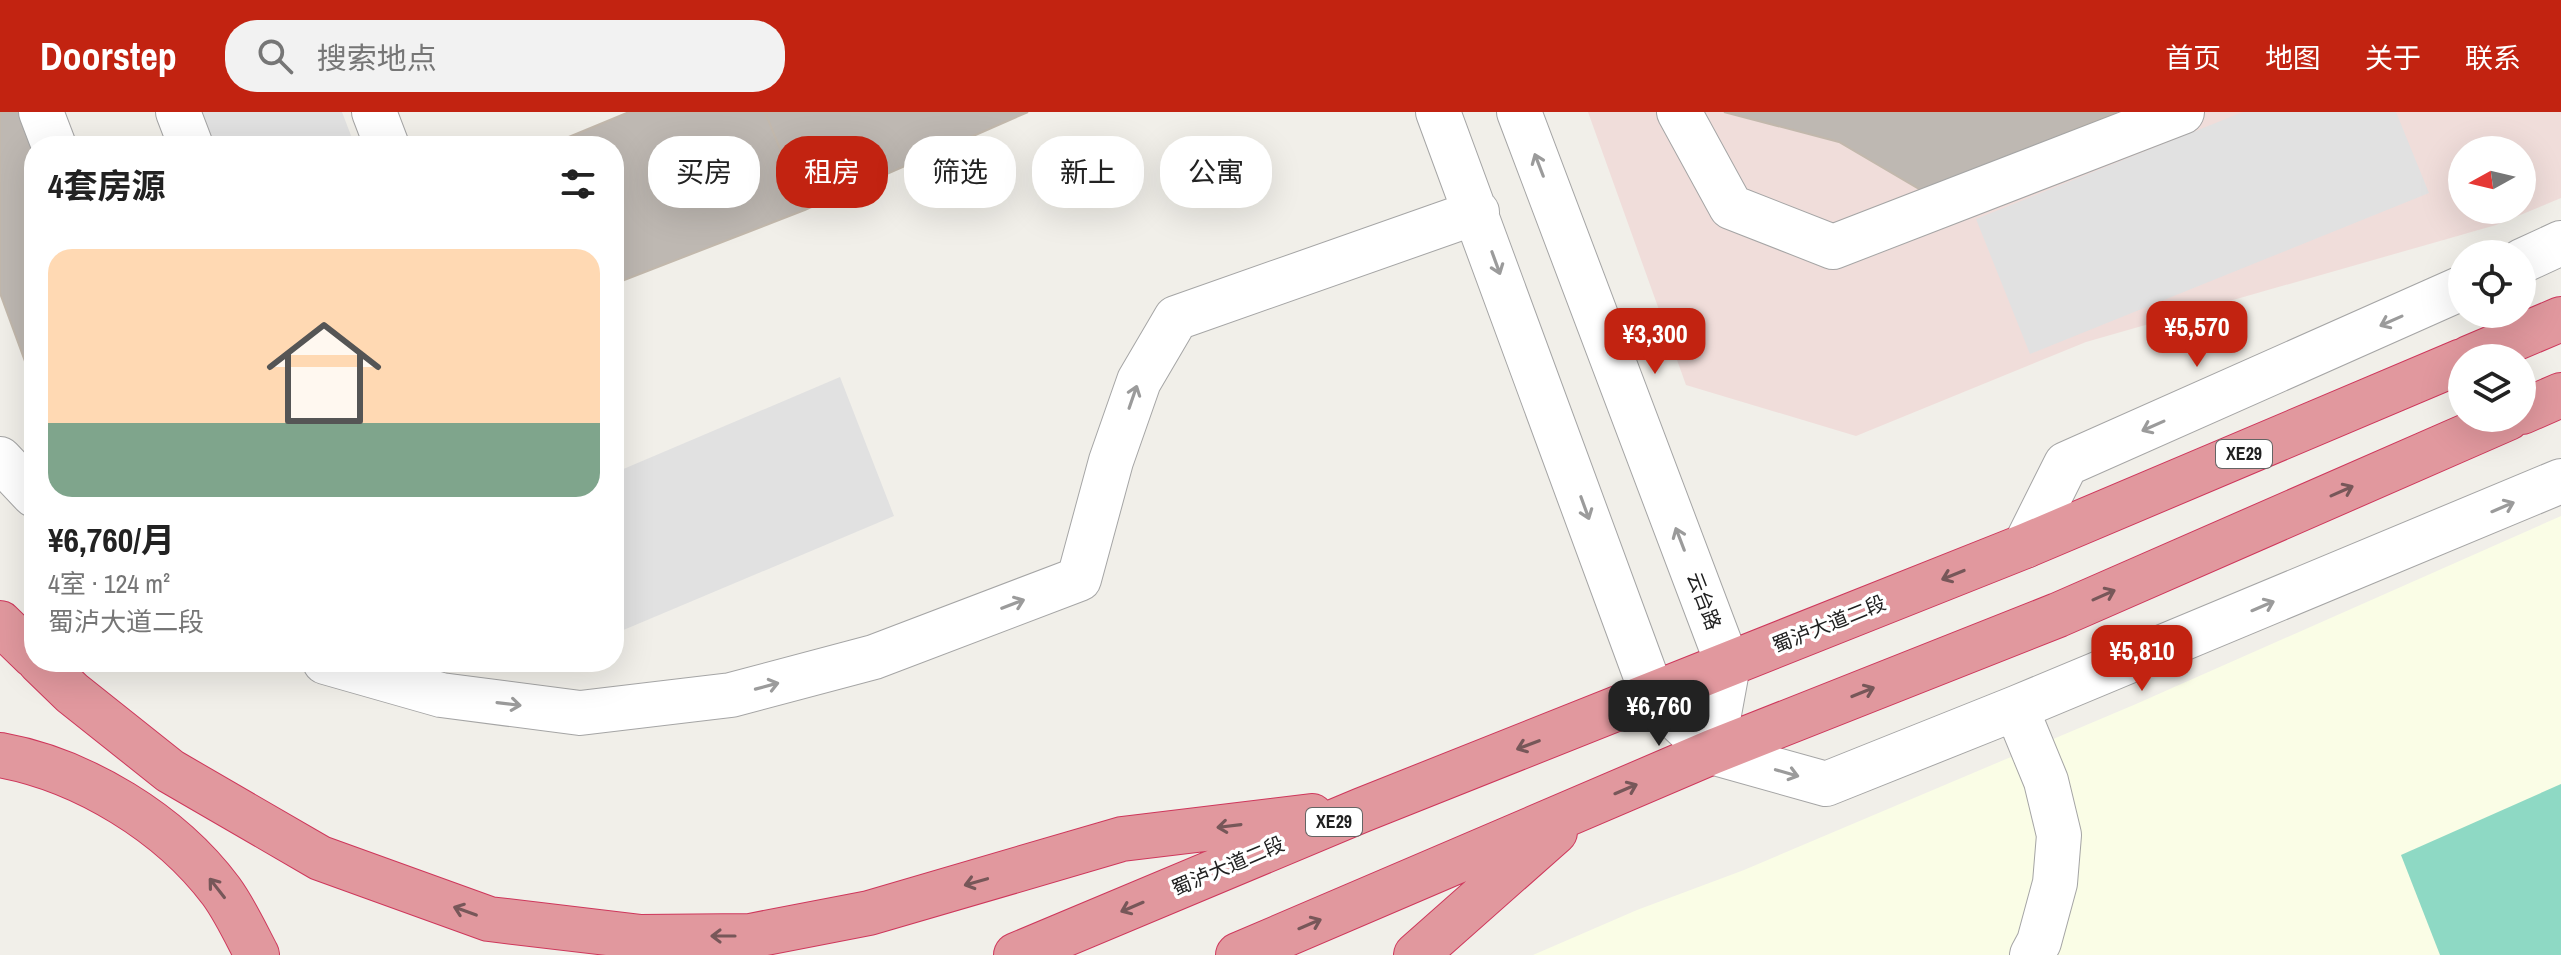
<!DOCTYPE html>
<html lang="zh">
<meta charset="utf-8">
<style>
:root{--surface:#fff;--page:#f2f2f2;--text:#222;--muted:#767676;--line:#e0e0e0;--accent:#c22311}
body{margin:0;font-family:"Archivo Narrow","Noto Sans SC",sans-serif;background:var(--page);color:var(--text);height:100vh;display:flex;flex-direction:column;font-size:30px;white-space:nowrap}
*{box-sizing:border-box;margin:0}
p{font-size:26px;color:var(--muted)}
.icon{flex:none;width:44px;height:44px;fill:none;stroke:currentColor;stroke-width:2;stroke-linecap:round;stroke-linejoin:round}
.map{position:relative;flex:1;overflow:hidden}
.details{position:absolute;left:24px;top:24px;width:600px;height:536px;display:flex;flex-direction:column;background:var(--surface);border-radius:32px;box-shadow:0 8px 32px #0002}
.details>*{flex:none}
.hud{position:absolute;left:648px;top:24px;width:760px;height:72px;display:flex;gap:16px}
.needle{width:52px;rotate:262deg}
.controls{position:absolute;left:2448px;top:24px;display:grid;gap:16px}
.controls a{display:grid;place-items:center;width:88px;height:88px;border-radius:50%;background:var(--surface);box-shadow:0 8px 32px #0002;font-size:40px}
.price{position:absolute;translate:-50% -68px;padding:0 18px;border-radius:16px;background:var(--accent);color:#fff;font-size:26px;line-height:52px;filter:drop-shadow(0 2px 4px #0008)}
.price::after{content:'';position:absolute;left:50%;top:48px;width:24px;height:18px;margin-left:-12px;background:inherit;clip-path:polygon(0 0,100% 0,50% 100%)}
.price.active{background:#222;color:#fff}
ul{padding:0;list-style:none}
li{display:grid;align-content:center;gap:16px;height:424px;padding:0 24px}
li+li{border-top:2px solid var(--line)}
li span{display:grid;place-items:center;height:248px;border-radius:24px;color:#555}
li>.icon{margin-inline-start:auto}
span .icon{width:144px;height:144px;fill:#fffc;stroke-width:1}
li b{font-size:34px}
h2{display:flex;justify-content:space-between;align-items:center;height:96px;padding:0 24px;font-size:34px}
.tag{padding:0 28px;border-radius:32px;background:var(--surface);box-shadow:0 8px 32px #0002;font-size:28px;line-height:72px}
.tag.active{background:var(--accent);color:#fff}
header{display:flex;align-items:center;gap:48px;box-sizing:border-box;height:112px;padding:0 40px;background:var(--accent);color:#fff}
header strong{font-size:38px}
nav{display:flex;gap:44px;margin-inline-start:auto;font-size:28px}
.search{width:560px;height:72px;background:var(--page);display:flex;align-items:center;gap:20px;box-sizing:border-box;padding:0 28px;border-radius:32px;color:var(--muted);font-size:30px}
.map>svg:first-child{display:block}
</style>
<header>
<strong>Doorstep</strong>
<div class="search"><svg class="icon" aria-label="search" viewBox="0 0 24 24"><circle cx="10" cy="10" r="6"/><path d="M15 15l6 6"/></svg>搜索地点</div>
<nav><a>首页</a><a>地图</a><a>关于</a><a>联系</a></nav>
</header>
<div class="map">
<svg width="2561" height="843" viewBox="0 0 2561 843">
<rect width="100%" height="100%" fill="#f1efe9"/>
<path fill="#f0ddda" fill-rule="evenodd" d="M1588,0H2561V86L2496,113L2086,230L1856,324L1686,273ZM2462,38H2522V98H2462Z"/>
<path fill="#fafde6" d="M2561,404V843H1533L1637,798L1744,758L2136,592Z"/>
<path fill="#8ed9c4" d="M2561,672V843H2440L2401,743Z"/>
<path fill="#e1e1e1" d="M193,0H342L355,34H207Z
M2243,0H2396L2429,81L2030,242L1976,107Z
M840,265L894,404L614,522V361Z"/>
<path fill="#beb8b2" stroke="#c2b8ac" stroke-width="2" d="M0,0H19L34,41V274L0,181Z
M629,0H765L805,98L614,172V34H547Z
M765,0H1028L805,98Z
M2117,0L1924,80L1839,30L1724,0Z"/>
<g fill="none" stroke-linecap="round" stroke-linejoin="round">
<g stroke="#a5a5a5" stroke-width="46">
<path id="minor" d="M41,0L54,34
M178,0L191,34
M374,0L387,34
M1438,0L1653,584L1712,640L1826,672L2016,596L2561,369
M1519,0L1728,553L1712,640
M1679,0L1731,95L1833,135L2182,0
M2522,149L2561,131
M0,347L34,383
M2025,434L2066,352L2462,176
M325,550L441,583L580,601L731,583L874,545L1079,467L1111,349L1139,269L1176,206L1477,100
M2016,596L2046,669L2059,723L2055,771L2039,830L2032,843"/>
</g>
<g stroke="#ce375b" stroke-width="46">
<path id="highway" d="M2469,246L2561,207
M2522,300L2561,283
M0,511L34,544
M40,550L72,581L170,659L320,746L489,807L641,825L750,824L869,801L1122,727L1312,704
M0,643C83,658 170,711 221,779C235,798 246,822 257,843
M1016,843L1362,698L2025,434L2462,249
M1238,843L1712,640L2058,503L2508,306
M1416,843L1555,720"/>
</g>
<use href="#minor" stroke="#fff" stroke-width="44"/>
<use href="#highway" stroke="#e1989e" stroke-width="44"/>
</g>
<defs><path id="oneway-shaft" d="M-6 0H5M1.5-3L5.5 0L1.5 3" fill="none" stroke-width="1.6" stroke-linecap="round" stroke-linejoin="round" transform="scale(2)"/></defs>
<g stroke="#9b9b9b">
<use href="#oneway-shaft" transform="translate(1539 53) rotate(-111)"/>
<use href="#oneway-shaft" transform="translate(1496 151) rotate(70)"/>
<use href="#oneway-shaft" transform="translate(2391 209) rotate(156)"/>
<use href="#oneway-shaft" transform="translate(1133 285) rotate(-71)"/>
<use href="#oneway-shaft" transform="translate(2153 314) rotate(156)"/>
<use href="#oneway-shaft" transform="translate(2503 395) rotate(-23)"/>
<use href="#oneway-shaft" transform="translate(1585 396) rotate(70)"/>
<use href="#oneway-shaft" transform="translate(1680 427) rotate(-111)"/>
<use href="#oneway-shaft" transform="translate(1013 492) rotate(-21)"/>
<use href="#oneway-shaft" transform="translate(2263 494) rotate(-23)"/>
<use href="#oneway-shaft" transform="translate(767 574) rotate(-15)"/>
<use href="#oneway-shaft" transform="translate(509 592) rotate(7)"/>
<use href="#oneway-shaft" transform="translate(1787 661) rotate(16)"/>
</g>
<g stroke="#775759">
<use href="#oneway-shaft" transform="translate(2342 379) rotate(-24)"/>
<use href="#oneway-shaft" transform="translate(1953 463) rotate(158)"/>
<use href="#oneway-shaft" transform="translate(2104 483) rotate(-24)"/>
<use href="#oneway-shaft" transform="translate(1863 580) rotate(-22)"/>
<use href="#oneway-shaft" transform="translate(1528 633) rotate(159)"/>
<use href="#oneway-shaft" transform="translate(1626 677) rotate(-23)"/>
<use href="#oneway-shaft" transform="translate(1229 714) rotate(173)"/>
<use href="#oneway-shaft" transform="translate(976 770) rotate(164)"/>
<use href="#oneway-shaft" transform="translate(217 776) rotate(-128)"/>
<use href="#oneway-shaft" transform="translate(1132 795) rotate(157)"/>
<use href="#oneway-shaft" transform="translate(465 799) rotate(-160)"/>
<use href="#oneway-shaft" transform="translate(1310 812) rotate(-23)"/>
<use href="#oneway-shaft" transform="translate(723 824) rotate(180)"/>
</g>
<g text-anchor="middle" stroke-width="7" stroke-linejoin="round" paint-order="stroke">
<g fill="#fff" stroke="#646464" stroke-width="2">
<rect x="2216" y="328" width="56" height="28" rx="6"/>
<rect x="1306" y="696" width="56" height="28" rx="6"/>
</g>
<g font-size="18" font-weight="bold" fill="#212121">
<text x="2244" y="348">XE29</text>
<text x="1334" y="716">XE29</text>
</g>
<g font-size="20" fill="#212121" stroke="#fff">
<text transform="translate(1704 489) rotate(69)" y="7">云台路</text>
<text transform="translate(1829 512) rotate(-22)" y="7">蜀泸大道二段</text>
<text transform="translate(1228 754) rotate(-23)" y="7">蜀泸大道二段</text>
</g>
</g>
</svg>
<div class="controls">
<a><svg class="needle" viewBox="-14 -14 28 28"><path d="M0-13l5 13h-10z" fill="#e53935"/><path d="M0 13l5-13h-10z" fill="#767676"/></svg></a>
<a><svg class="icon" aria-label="locate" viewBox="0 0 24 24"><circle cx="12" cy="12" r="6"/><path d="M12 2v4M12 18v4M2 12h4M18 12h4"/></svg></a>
<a><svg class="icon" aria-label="layers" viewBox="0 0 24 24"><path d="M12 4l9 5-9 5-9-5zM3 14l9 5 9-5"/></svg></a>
</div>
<b class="price" style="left:2197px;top:257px">¥5,570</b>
<b class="price" style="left:1655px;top:264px">¥3,300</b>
<b class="price" style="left:2142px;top:581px">¥5,810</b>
<b class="price active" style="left:1659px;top:636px">¥6,760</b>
<div class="hud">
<a class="tag">买房</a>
<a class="tag active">租房</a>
<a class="tag">筛选</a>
<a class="tag">新上</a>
<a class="tag">公寓</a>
</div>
<section class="details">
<h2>4套房源<svg class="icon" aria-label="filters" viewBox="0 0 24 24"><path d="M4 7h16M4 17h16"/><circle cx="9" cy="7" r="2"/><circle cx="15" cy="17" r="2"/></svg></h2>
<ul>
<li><span style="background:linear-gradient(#ffd9b3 70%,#7fa58c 0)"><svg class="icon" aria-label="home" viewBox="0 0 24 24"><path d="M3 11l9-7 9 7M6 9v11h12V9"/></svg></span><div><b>¥6,760/月</b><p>4室 · 124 m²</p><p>蜀泸大道二段</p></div></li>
</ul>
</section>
</div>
